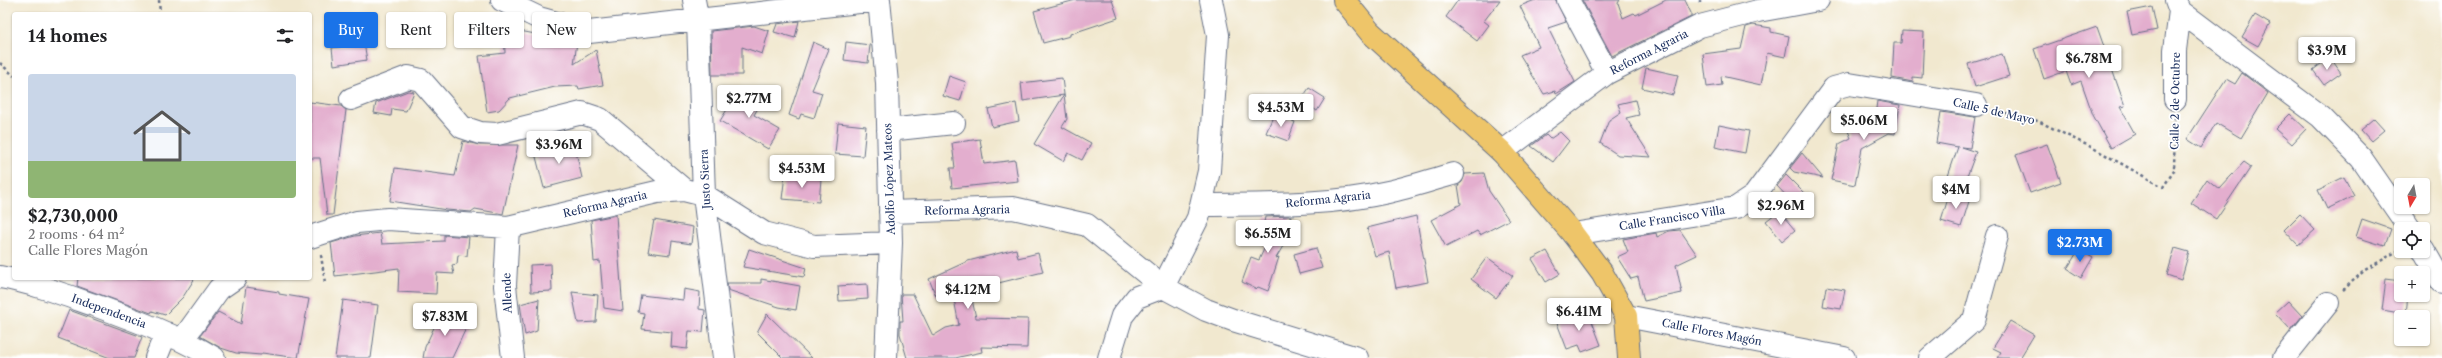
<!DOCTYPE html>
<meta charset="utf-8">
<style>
:root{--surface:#fff;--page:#f6f6f6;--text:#202124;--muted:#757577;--line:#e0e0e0;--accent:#1a73e8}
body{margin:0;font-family:"Libre Caslon Text",serif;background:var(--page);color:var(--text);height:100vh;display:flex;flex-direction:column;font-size:15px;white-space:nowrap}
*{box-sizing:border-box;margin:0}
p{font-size:13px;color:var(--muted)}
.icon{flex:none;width:22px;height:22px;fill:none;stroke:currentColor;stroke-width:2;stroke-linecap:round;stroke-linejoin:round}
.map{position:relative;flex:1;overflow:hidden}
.drawer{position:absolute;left:12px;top:12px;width:300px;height:268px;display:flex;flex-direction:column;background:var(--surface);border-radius:4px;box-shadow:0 1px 3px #0004}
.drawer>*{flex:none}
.hud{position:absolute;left:324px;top:12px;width:380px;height:36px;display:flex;gap:8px}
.needle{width:26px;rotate:190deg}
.buttons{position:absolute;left:2394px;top:178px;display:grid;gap:8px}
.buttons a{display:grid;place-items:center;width:36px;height:36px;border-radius:4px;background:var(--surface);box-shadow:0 1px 3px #0004;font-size:20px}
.price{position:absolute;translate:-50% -34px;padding:0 9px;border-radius:4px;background:#fff;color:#222;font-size:13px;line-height:26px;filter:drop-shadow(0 1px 2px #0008)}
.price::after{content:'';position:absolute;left:50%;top:24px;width:12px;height:9px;margin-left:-6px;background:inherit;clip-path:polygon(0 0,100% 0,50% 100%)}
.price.current{background:var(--accent);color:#fff}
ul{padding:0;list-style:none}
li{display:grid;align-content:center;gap:8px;height:212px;padding:0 16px}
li+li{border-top:1px solid var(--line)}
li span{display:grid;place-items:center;height:124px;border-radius:4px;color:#555}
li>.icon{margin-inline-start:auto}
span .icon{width:72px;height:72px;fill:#fffc;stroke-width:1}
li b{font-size:17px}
h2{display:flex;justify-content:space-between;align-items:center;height:48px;padding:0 16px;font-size:17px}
.chip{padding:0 14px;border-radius:4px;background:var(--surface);box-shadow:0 1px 3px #0004;font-size:14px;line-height:36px}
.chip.current{background:var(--accent);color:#fff}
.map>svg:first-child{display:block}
</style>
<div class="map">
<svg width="2442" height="358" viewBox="0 0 2442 358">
<rect width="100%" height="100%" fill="#fff"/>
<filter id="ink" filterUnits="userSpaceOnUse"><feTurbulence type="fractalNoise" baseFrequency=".025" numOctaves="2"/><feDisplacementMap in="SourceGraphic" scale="8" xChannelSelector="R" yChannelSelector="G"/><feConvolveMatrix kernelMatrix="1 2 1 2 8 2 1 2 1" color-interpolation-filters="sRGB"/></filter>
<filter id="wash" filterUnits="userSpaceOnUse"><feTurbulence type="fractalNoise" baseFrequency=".012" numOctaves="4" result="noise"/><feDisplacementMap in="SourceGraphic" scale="16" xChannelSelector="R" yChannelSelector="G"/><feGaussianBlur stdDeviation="0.9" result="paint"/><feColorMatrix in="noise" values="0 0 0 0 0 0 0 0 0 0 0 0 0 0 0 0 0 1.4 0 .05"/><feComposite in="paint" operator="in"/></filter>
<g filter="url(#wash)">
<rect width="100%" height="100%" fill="#f1e8cf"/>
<g id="blocks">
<path fill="#e3aece" d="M1076,0H1112L1118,18L1070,34V36L1043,43L1034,11Z
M1458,0H1500L1484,21L1489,25L1477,41L1446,17Z
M1535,0H1556L1566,22L1548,28L1575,82L1556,94L1555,91L1544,94L1520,55L1539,47L1520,6Z
M1582,0H1620L1618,3L1623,18L1634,13L1636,15L1666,0H1685L1691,13V17L1612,56Z
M2152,7L2157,30L2132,35L2127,12Z
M2255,15L2270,24L2258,46L2242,37Z
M799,21L795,38L774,32L777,24Z
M1753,25L1771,28V32L1789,36L1785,57L1767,53L1761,85L1721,76L1722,85L1707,87L1703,54L1741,49L1746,27Z
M754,26L769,31L762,54L742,47V75H712L711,31Z
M2097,27L2125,106L2120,107L2135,134L2111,148L2093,115L2081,81L2071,85L2066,71L2044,79L2034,49Z
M504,28L577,42L574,64L596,50L603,85L579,89L578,86L555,87L510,98L499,110L487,112L479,56L505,53Z
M1902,31L1924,32L1922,78L1913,77V82L1892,78L1894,43H1901Z
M813,42L829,49L812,90L822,93L814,118L801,114L799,119L789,115Z
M846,42L870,45L868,63L844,60Z
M364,43L367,60L334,65L332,48Z
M2002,54L2009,76L1975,87L1968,64Z
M2330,57L2341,73L2324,85L2313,70Z
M1646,68L1678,75L1673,95L1642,88Z
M2242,73L2268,93L2241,138L2216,123L2201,148L2187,139L2226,79L2235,84Z
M949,76L966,82L960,101L943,96Z
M1062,78L1067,119L1062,127L1091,143L1082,160L1068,153L1063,161L1034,144L1064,95L1023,101L1021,83Z
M740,88L762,101L754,115L780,130L768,149L720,121Z
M1309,88L1325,98L1317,111L1301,100Z
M408,91L414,92L406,111L392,109L391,116L374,113L376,103Z
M1635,100L1639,115L1626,118L1651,157L1618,155L1600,143L1609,120L1621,112L1618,104Z
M1877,101L1900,105L1895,134L1889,133L1862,148L1855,185L1831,180L1839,144L1851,138L1848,131L1875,116Z
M310,102L341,106L346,110L333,215H327L320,158H310Z
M1016,103L1019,121L992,127L988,109Z
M1941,112L1975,117L1970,148L1961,147L1976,152L1965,182L1948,176L1958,147L1936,143Z
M1274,114L1295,122L1288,141L1266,133Z
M2290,114L2306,129L2292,144L2275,129Z
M2374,119L2384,130L2371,141L2361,130Z
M838,123L866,126L863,156L835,154Z
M1719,125L1749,131L1745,153L1715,147Z
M1560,132L1569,141L1553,162L1531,146L1546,135L1550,139Z
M980,139L984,164L1015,160L1018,181L952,188L950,168H955L952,143Z
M463,141L479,145H518L503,214L475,209L471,212L447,210L390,201L395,168L455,176Z
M574,143L582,178L544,188L535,153Z
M2047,144L2061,182L2030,193L2016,155Z
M1802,153L1823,178L1794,172L1790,168Z
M2244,162L2251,167L2216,219L2191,203L2207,179L2219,189Z
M1484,173L1489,191L1509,220L1480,235L1477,231L1446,247L1431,220L1461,204L1458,185L1462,182L1465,174Z
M785,175L821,179L819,202L782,199Z
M1786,175L1804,193L1793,203L1777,186Z
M2344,177L2354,196L2327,209L2318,190Z
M1950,192L1970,198L1961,227L1941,221Z
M1779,211L1795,230L1782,241L1766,221Z
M2300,214L2315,230L2298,245L2284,230Z
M616,215L619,259L623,311L604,308L600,261L594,262L591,220Z
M1291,216L1283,246L1276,258L1279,257L1268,291L1258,287L1256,289L1242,282L1251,257L1259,260L1270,236L1262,232L1265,217Z
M1416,216L1428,282L1396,288L1389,252L1375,256L1367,228Z
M2362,219L2391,229L2385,246L2356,237Z
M654,220L693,227L691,244L672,241L670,255L648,252Z
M1680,230L1697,255L1676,265L1682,293L1644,301L1638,277L1631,279L1617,257L1628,252L1623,239L1656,233L1657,237L1669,231Z
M380,233L382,244L444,241V235L469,237L467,256L458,255L457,264L452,265L454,274L437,273L436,294L398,292L399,268L335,276L331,243L355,236Z
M1316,248L1322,268L1299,274L1294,254Z
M2175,248L2189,252L2181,280L2167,275Z
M749,249L806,268L804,277L743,267Z
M1016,249L1018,258L1038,253L1043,272L970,290L976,318L1028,319L1027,348L981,347L982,352L955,358H907L900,334V321H903L901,294H913L933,336L946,328L959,325L952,289L936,296L929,279L968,261Z
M2079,249L2093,257L2081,278L2067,269Z
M1547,251L1560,274L1546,282L1532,259Z
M1487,257L1513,276L1496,298L1471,279Z
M551,264L552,291L531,292L530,265Z
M78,278H195L183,297L165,315L152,311L151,313L77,286Z
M761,279L800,286L796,310L779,307L728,290L727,283H761Z
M2386,279L2401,281V295H2408L2406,314L2382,310Z
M867,284L868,299L839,301L838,286Z
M246,287L279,292V294L309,299L298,358L262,353L261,355L236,353L221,348L200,336L218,312L241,324Z
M1826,287L1845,290L1841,309L1823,306Z
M684,289L700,292L699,309L705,310L703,332L689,331L687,349L671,347L672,332L642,329L644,313L638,312L641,295L683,300Z
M572,292L598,295L596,322L578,323Z
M539,299L537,331L525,335L520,304Z
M343,300L378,305L371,358H335Z
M2288,301L2302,316L2291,330L2275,313Z
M69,310L142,337L134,358H110L58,338Z
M442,310L469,322L452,358H423L425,347Z
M1588,311L1601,345L1582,352L1579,345L1567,349L1557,323L1569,318L1568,316L1571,318Z
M767,314L812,358H783L757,332Z
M2010,321L2034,335L2020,358H1997L2001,352L1993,348Z"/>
</g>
</g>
<g filter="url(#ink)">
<use href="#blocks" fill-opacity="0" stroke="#667086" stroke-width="1"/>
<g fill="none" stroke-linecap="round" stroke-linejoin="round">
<g stroke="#667086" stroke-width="24">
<path id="minor" d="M502,0L539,18L589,32L877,0
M694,0L698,21L704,195L724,358
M879,0L887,83L891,243L886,358
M1568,0L1607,73
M2176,0L2180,11L2321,117L2361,158L2410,229
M351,99L408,77L421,80L462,127L480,133L497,134L582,113L600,119L684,190
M2175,99V50L2180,11
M888,130L954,123
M1502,152L1607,73L1700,26L1758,11L1818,0
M1201,205C1263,204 1327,206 1388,192C1410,187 1431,180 1453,174
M890,212L1013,208L1087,225L1163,287L1206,310L1233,320L1357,358
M508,227L505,286L513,358
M1573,234L1736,208L1754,196L1834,88L1849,84L1976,105
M310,237L357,222L388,219L508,227L657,192L684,190L704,195L764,233L814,246L891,243
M2423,249L2442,282
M0,277C33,283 62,294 94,305C135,320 176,335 214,358
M1626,316L1844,358
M183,339L219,289L235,278
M156,358L166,333
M1109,358L1122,316L1137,297L1163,287L1198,218L1209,171L1218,35L1211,0
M1930,358L1974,320L1997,236
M2284,358L2328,303"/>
</g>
<g stroke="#667086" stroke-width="24">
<path id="highway" d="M1344,0L1370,32L1502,152L1573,234L1602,273L1626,316L1629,358"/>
</g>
<path stroke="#667086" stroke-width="2.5" stroke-dasharray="3 3" stroke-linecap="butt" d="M159,0L160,14
M1700,0V6
M0,63L14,76
M1994,110L2038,121L2095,149L2163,187L2174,171L2175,118
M321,255L325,283
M2343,290L2365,270L2401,249"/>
<use href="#minor" stroke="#fff" stroke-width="22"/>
<use href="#highway" stroke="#eec569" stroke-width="22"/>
</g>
</g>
<g text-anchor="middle" stroke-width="3.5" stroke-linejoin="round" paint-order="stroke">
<g font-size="11" fill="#1b2f5e" stroke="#fff">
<text transform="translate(1649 52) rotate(-27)" y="4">Reforma Agraria</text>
<text transform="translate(2175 101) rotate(-89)" y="4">Calle 2 de Octubre</text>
<text transform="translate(1994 111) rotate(13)" y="4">Calle 5 de Mayo</text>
<text transform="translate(705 179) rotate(-93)" y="4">Justo Sierra</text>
<text transform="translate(889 179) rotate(-92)" y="4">Adolfo López Mateos</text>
<text transform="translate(1328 199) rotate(-6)" y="4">Reforma Agraria</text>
<text transform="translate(605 204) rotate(-13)" y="4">Reforma Agraria</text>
<text transform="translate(967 210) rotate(-1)" y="4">Reforma Agraria</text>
<text transform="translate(1672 218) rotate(-9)" y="4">Calle Francisco Villa</text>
<text transform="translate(507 293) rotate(-92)" y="4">Allende</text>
<text transform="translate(109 311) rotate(20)" y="4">Independencia</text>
<text transform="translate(1712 332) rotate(11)" y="4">Calle Flores Magón</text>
</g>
</g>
</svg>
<div class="buttons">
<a><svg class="needle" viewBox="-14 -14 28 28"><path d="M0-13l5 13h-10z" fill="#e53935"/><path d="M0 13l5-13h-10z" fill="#757577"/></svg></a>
<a><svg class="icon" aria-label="locate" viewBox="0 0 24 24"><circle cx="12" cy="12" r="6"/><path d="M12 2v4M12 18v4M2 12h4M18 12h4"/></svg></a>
<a>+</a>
<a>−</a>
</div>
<b class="price" style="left:2327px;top:71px">$3.9M</b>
<b class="price" style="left:2089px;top:79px">$6.78M</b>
<b class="price" style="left:749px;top:119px">$2.77M</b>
<b class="price" style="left:1281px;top:128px">$4.53M</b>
<b class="price" style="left:1864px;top:141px">$5.06M</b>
<b class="price" style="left:559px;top:165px">$3.96M</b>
<b class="price" style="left:802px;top:189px">$4.53M</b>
<b class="price" style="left:1956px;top:210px">$4M</b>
<b class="price" style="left:1781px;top:226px">$2.96M</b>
<b class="price" style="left:1268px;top:254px">$6.55M</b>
<b class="price current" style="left:2080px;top:263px">$2.73M</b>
<b class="price" style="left:968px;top:310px">$4.12M</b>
<b class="price" style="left:1579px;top:332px">$6.41M</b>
<b class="price" style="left:445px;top:337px">$7.83M</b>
<div class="hud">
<a class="chip current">Buy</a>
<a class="chip">Rent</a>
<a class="chip">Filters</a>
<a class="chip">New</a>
</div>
<section class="drawer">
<h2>14 homes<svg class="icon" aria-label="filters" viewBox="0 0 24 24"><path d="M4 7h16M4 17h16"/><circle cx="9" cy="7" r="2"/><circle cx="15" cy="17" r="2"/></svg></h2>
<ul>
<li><span style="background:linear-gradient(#c9d6e8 70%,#8fb573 0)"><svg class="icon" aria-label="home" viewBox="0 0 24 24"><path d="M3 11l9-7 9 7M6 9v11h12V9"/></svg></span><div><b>$2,730,000</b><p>2 rooms · 64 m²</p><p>Calle Flores Magón</p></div></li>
</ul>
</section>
</div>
